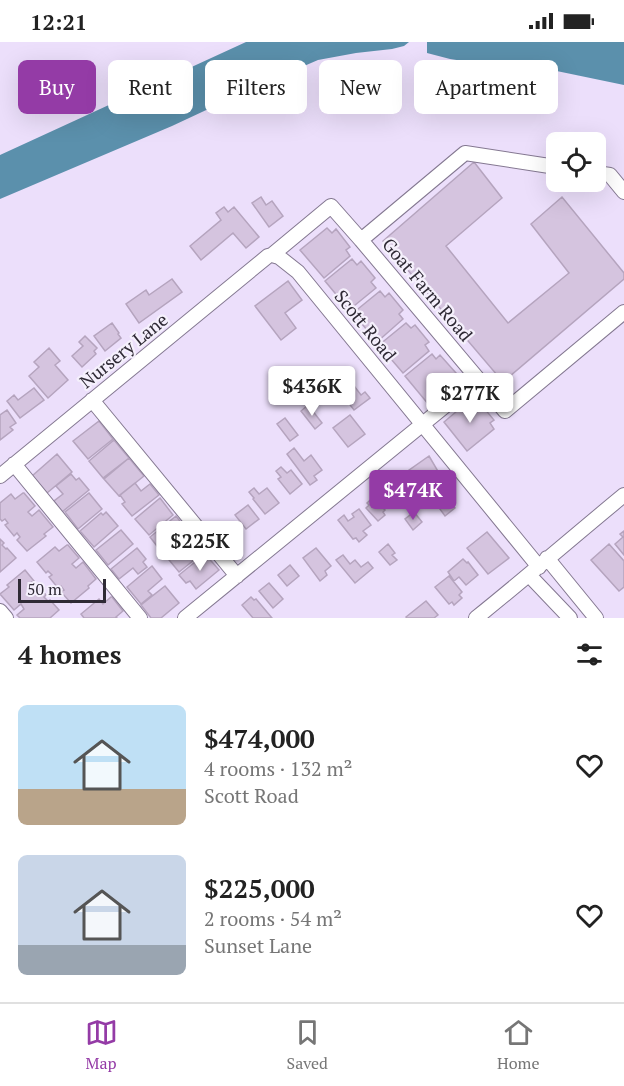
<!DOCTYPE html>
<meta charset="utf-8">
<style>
:root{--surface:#fff;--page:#f2f2f2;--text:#222;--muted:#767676;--line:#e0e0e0;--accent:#943ba6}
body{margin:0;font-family:"PT Serif",serif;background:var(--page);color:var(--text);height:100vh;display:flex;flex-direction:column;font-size:22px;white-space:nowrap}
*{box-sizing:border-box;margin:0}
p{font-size:20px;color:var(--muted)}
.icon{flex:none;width:33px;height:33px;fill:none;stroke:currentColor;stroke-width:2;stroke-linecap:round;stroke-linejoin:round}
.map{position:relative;height:576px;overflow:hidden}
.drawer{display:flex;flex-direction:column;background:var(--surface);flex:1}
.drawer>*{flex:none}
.banner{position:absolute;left:18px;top:18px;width:588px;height:54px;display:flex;gap:12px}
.controls{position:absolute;left:546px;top:90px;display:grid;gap:12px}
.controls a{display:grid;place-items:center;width:60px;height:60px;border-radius:9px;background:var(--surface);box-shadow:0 6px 24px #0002;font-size:30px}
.scale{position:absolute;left:18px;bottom:15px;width:88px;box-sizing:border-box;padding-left:6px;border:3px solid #2f2a35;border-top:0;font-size:16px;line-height:21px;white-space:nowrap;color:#2f2a35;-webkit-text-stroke:4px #f5f0fc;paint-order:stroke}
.price{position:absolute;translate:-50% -51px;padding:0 14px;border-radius:6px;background:#fff;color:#222;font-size:20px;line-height:39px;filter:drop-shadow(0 2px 3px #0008)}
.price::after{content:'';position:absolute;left:50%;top:36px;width:18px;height:14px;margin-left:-9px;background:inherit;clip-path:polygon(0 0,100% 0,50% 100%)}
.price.current{background:var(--accent);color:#fff}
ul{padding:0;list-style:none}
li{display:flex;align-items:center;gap:18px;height:150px;padding:0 18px}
li span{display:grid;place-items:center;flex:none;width:168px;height:120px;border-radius:9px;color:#555}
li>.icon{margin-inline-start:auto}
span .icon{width:72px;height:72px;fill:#fffc;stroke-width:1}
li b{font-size:26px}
h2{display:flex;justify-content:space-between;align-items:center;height:72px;padding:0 18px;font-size:26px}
.chip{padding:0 21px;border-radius:9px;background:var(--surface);box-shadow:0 6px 24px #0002;font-size:21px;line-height:54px}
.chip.current{background:var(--accent);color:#fff}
.status{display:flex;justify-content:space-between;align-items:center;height:42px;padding:0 30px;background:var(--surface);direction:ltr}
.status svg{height:16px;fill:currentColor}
.dock{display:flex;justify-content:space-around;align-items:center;height:84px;border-top:2px solid var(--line);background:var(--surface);font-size:16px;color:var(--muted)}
.dock a{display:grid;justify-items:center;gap:3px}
.dock .current{color:var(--accent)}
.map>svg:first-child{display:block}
</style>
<div class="status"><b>12:21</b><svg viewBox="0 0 49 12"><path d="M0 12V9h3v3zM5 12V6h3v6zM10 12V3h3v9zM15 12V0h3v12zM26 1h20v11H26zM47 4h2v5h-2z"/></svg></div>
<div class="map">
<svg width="624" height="576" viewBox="0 0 624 576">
<rect width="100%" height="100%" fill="#ecdffb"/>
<path fill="#5b90ac" d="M246,0H409L404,4L392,7L356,11L318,18L260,43L172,84L0,157V113Z
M427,0H624V43L547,27L489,23L450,17L427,11Z"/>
<path fill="#d5c4df" stroke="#b5a4be" stroke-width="1.5" d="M474,120L502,156L446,204L508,281L569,231L531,182L562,155L624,231V237L503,340L383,199Z
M261,155L266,163L272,159L283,174L269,185L252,161Z
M224,165L228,170L234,165L259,195L246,206L233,191L201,218L190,204L221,178L216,171Z
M327,186L332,191L336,187L350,205L346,208L350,214L324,236L300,208Z
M352,217L357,223L361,219L375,236L371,240L376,246L349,268L325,239Z
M172,237L182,250L139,281L126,262L146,248L149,253Z
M288,239L302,258L285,271L296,286L281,298L255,264Z
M380,249L385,255L389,251L403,268L399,272L403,277L377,300L353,271Z
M112,281L119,291L118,292L121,296L105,309L94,294Z
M406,281L411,286L415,283L429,300L425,303L429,309L403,331L379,303Z
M85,294L97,306L94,309L96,312L82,325L72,314L83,304L79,300Z
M49,306L60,319L55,323L68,338L48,356L29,334L39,325L34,320Z
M432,312L436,317L440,313L456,331L451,336L455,341L429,363L405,334Z
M339,330L345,338L348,336L361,353L365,350L370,356L354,368L330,337Z
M34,346L44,358L20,376L7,359L14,353L18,358Z
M470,358L475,364L479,360L494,378L490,381L494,387L467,409L444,380Z
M308,363L322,381L315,387L301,369Z
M7,368L16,381L10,385L13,388L0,398V373Z
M350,373L365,392L348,405L333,386Z
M285,376L298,393L290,399L277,382Z
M99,379L113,397L88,417L73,399Z
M114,398L129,416L103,436L89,419Z
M294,406L304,419L311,413L322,428L314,434L317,438L310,443L287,412Z
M57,412L72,430L47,451L32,434Z
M429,414L439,431L420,445L413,436L410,438L405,431Z
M129,416L144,434L119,454L104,437Z
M281,425L287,431L291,428L302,442L290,452L278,437L281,435L276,429Z
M71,432L76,438L79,436L89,448L62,470L54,459L63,452L56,444Z
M401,435L413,451L400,461L388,444Z
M135,441L141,449L150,442L159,453L132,474L122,462L125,460L120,453Z
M254,446L259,452L267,446L279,461L265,472L253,457L254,456L249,450Z
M379,450L388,460L382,465L385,468L383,470L385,473L378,479L366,466L369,463L367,461Z
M23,451H24L35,464L28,470L32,474L39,468L53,485L44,492L46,494L27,509L17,498L20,495L17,491L14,494L5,483L8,481L5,477L2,479L0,477V461L11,452L15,457Z
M89,451L102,467L78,487L65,470Z
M160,456L173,473L149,493L135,477Z
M447,456L455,466L445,474L437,463Z
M248,463L259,477L246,487L235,473Z
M359,467L371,483L363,489L367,493L359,500L356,496L353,497L338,478L344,473L348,479L354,475L352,472Z
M106,470L118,484L94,505L80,489L101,471L103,473Z
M414,470L422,480L413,488L405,477Z
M176,474L187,488L164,506L160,501L157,504L150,495Z
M121,488L133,502L108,523L96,508Z
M624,489V513L615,502L623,495L620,492Z
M487,490L509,516L488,532L467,506Z
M190,493L204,510L179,530L165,513Z
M0,497L4,501L2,503L6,507L7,506L16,516L0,530Z
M388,502L395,511L392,513L397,518L390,523L379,510Z
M609,502L624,519V545L619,549L591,518Z
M67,503H68L79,516L72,522L76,526L83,520L96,537L88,544L89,546L71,561L61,550L64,548L61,544L58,546L49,535L52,533L48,529L46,531L37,520L55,505L59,509Z
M137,506L146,517L143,520L147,525L138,532L133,526L119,537L111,527Z
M316,506L331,524L325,529L327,533L320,539L303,516Z
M205,512L219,528L196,547L190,539L186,541L179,533Z
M343,513L350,522L355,518L361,525L368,520L373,526L355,541L336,518Z
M463,517L467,521L468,520L478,533L466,543L459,535L454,539L448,530Z
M290,523L299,534L287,544L278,533Z
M152,524L162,537L148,549L152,553L141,562L127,545Z
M25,528L34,539L32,540L36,544L37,543L46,553L44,555L48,559L50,558L59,568L50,576H20L17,573L24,567L21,562L14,568L0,552L9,545L7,543Z
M449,534L462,550L459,553L462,556L454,563L452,560L449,562L435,545Z
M269,541L283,557L273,566L259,549Z
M165,544L179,561L161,576H151L141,563Z
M111,555H112L123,569L116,575L117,576H84L81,572L99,557L103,562Z
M251,555L254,558L256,557L272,576H253L242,563Z
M426,559L438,573L434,576H407L406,575Z"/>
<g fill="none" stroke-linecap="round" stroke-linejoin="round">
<g stroke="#847891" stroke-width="16">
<path id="street" d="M556,125L465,111L361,198L505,369L624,270
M596,131L610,133L624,150
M272,213L279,215L298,230L539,525
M92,358L237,534
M14,422L140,576
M0,434L268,214L272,213L331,164L361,198
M547,516L596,576
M529,533L570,576
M0,569L6,576
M185,576L478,337
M476,576C526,536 574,494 624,453"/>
</g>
<use href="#street" stroke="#fff" stroke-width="14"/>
</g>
<g text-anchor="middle" stroke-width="4.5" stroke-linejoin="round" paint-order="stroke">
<g font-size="18" fill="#2f2a35" stroke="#f5f0fc">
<text transform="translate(427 248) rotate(50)" y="6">Goat Farm Road</text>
<text transform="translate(365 284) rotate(51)" y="6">Scott Road</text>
<text transform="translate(124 309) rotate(-39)" y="6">Nursery Lane</text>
</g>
</g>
</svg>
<div class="controls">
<a><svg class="icon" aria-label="locate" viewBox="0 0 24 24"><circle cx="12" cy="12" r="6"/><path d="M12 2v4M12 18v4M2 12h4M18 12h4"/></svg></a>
</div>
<div class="scale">50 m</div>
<b class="price" style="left:312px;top:375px">$436K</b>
<b class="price" style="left:470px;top:382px">$277K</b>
<b class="price current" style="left:413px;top:479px">$474K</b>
<b class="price" style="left:200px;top:530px">$225K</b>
<div class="banner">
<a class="chip current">Buy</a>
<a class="chip">Rent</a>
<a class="chip">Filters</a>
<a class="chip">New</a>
<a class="chip">Apartment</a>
</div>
</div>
<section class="drawer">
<h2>4 homes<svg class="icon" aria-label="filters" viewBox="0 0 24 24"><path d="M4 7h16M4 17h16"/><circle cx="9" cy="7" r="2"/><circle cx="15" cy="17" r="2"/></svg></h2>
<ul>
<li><span style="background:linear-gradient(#bfe0f5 70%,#b9a48a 0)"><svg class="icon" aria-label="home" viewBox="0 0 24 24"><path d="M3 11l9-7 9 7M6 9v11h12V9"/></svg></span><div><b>$474,000</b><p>4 rooms · 132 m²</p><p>Scott Road</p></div><svg class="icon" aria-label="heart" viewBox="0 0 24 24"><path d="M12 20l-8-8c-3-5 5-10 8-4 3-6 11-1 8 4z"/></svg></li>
<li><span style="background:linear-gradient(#c9d6e8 75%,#9aa5b1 0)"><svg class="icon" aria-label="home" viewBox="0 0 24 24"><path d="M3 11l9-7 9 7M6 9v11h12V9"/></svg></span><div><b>$225,000</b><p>2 rooms · 54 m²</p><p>Sunset Lane</p></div><svg class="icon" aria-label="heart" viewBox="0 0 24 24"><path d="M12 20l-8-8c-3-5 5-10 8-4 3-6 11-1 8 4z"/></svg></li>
</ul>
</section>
<nav class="dock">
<a class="current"><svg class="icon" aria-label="map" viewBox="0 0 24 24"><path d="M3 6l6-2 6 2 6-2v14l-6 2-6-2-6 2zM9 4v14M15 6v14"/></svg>Map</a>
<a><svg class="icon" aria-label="saved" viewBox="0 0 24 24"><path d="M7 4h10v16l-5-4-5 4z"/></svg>Saved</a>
<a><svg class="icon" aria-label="home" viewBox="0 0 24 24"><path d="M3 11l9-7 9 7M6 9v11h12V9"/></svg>Home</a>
</nav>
